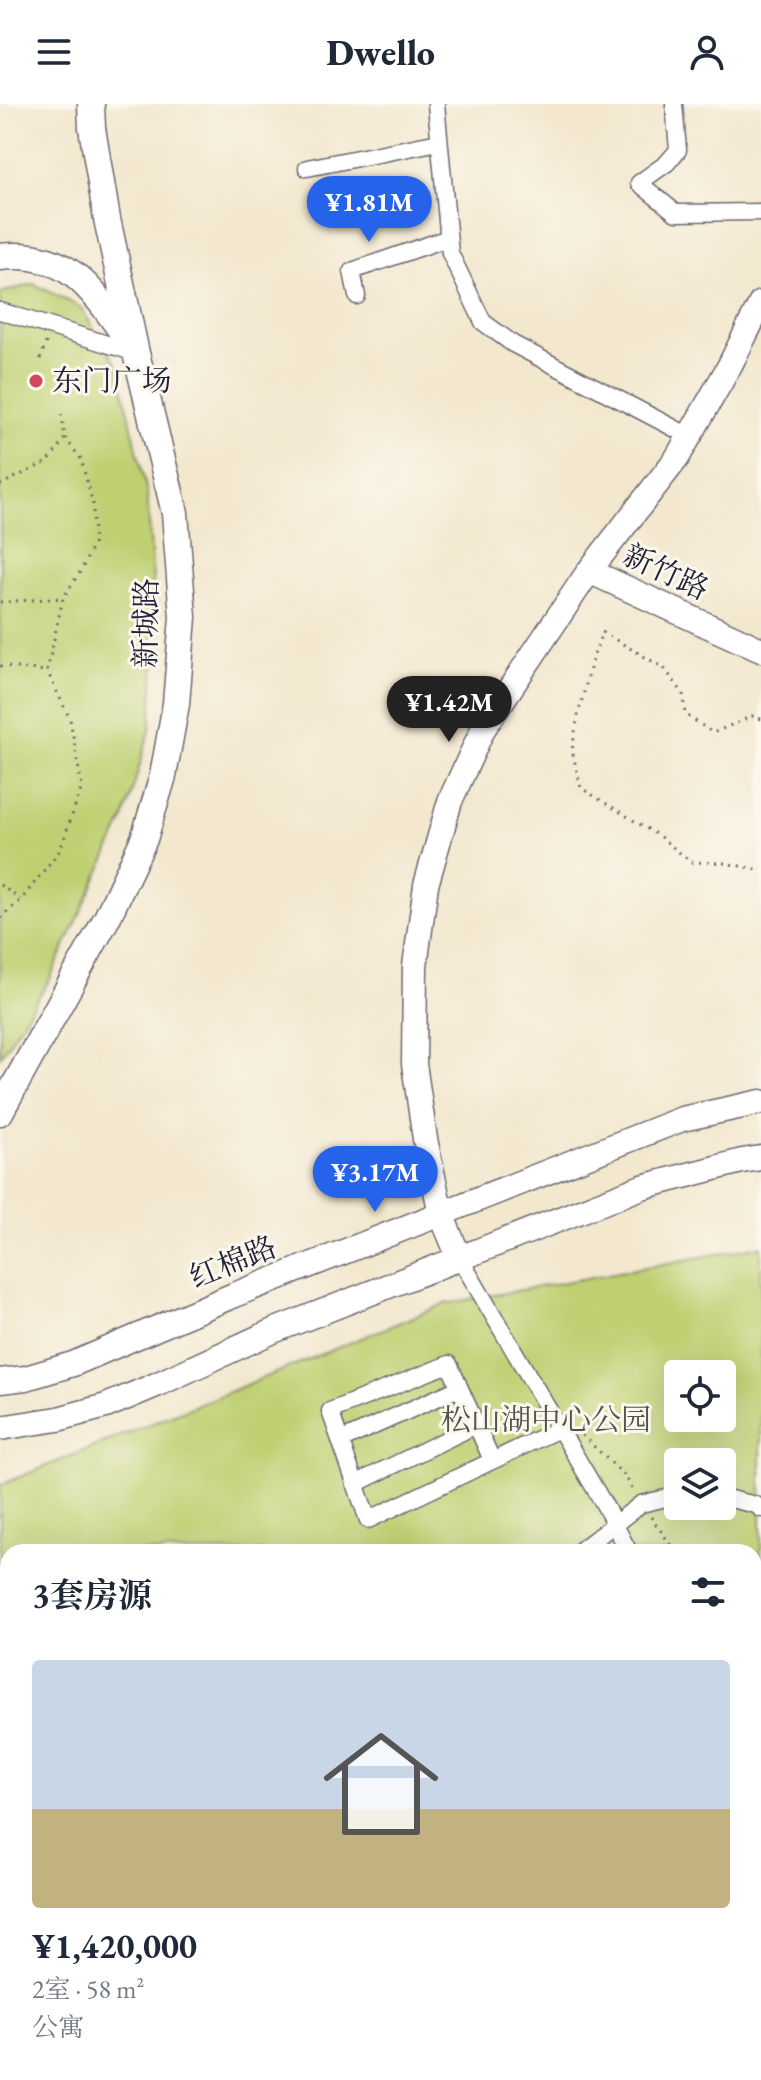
<!DOCTYPE html>
<html lang="zh">
<meta charset="utf-8">
<style>
:root{--surface:#fff;--page:#f2f2f3;--text:#1f2937;--muted:#747a83;--accent:#2563eb}
body{margin:0;font-family:"EB Garamond","Noto Serif SC",serif;background:var(--page);color:var(--text);height:100vh;display:flex;flex-direction:column;font-size:30px;white-space:nowrap}
*{box-sizing:border-box;margin:0}
p{font-size:26px;color:var(--muted)}
.icon{flex:none;width:44px;height:44px;fill:none;stroke:currentColor;stroke-width:2;stroke-linecap:round;stroke-linejoin:round}
.map{position:relative;flex:1;overflow:hidden}
.drawer{position:absolute;left:0px;top:1440px;width:762px;height:536px;display:flex;flex-direction:column;background:var(--surface);border-radius:24px 24px 0 0;box-shadow:0 8px 32px #0002}
.drawer>*{flex:none}
.tools{position:absolute;left:664px;top:1256px;display:grid;gap:16px}
.tools a{display:grid;place-items:center;width:72px;height:72px;border-radius:8px;background:var(--surface);box-shadow:0 8px 32px #0002;font-size:40px}
.price{position:absolute;translate:-50% -68px;padding:0 18px;border-radius:28px;background:var(--accent);color:#fff;font-size:26px;line-height:52px;filter:drop-shadow(0 2px 4px #0008)}
.price::after{content:'';position:absolute;left:50%;top:48px;width:24px;height:18px;margin-left:-12px;background:inherit;clip-path:polygon(0 0,100% 0,50% 100%)}
.price.active{background:#222;color:#fff}
ul{padding:0;list-style:none}
li{display:grid;align-content:center;gap:16px;height:424px;padding:0 32px}
li span{display:grid;place-items:center;height:248px;border-radius:8px;color:#555}
li>.icon{margin-inline-start:auto}
span .icon{width:144px;height:144px;fill:#fffc;stroke-width:1}
li b{font-size:34px}
h2{display:flex;justify-content:space-between;align-items:center;height:96px;padding:0 32px;font-size:34px}
header{display:flex;justify-content:space-between;align-items:center;height:104px;padding:0 32px;background:var(--surface);font-size:36px;font-weight:800}
.map>svg:first-child{display:block}
</style>
<header><svg class="icon" aria-label="menu" viewBox="0 0 24 24"><path d="M4 6h16M4 12h16M4 18h16"/></svg>Dwello<svg class="icon" aria-label="person" viewBox="0 0 24 24"><circle cx="12" cy="8" r="4"/><path d="M4 21q1-7 8-7t8 7"/></svg></header>
<div class="map">
<svg width="761" height="1976" viewBox="0 0 761 1976">
<rect width="100%" height="100%" fill="#fbf7ec"/>
<filter id="ink" filterUnits="userSpaceOnUse"><feTurbulence type="fractalNoise" baseFrequency=".0125" numOctaves="2"/><feDisplacementMap in="SourceGraphic" scale="16" xChannelSelector="R" yChannelSelector="G"/><feConvolveMatrix kernelMatrix="1 2 1 2 8 2 1 2 1" color-interpolation-filters="sRGB"/></filter>
<filter id="wash" filterUnits="userSpaceOnUse"><feTurbulence type="fractalNoise" baseFrequency=".006" numOctaves="4" result="noise"/><feDisplacementMap in="SourceGraphic" scale="32" xChannelSelector="R" yChannelSelector="G"/><feGaussianBlur stdDeviation="1.8" result="paint"/><feColorMatrix in="noise" values="0 0 0 0 0 0 0 0 0 0 0 0 0 0 0 0 0 1.4 0 .05"/><feComposite in="paint" operator="in"/></filter>
<g filter="url(#wash)">
<rect width="100%" height="100%" fill="#f3e7ce"/>
<path fill="#bfd072" stroke="#707956" stroke-width="2" fill-rule="evenodd" d="M34,180L80,203L118,262L147,389L156,520L151,623L124,715L50,875L0,953V189Z
M761,1142V1976H83L81,1968H754V1448H8V1593L0,1558V1381L445,1200ZM678,1270H722V1314H678ZM678,1358H722V1402H678Z"/>
<path fill="#5cc7d4" stroke="#3f7488" stroke-width="2" d="M754,1781L761,1787V1822L754,1824Z
M164,1968H326L318,1976H156Z"/>
</g>
<g filter="url(#ink)">
<g fill="none" stroke-linecap="round" stroke-linejoin="round">
<g stroke="#6b676e" stroke-width="19">
<path id="street" d="M436,0L450,149L483,218L513,240L689,332
M674,0L678,46L667,59L639,79L676,109L761,108
M307,64L439,38
M357,192L352,167L448,134
M0,207L136,249
M459,1153L605,1402L629,1448
M340,1337L459,1284
M492,1356L449,1260L330,1307L368,1416L559,1325
M355,1380L476,1321
M722,1393L756,1401L761,1405
M578,1448L641,1400L678,1391
M754,1705L761,1721
M52,1968L58,1976
M377,1976L385,1968"/>
</g>
<g stroke="#6b676e" stroke-width="27">
<path id="secondary" d="M589,467L761,546
M459,1153L441,1110L425,1035L414,960L415,862L426,781L450,697L483,625L589,467L677,354L729,263L761,199
M0,1277L26,1274L73,1260L234,1191L682,1015L761,998
M0,1324L58,1315L106,1302L156,1281L273,1227L642,1083L742,1057L761,1054"/>
</g>
<g stroke="#6b676e" stroke-width="29">
<path id="primary" d="M0,153C68,145 93,186 128,236
M0,1008L107,814L144,735L163,672L176,600L183,513L175,409L136,249L107,115L92,24L91,0
M0,1824L8,1878
M18,1976L19,1968"/>
</g>
<path stroke="#6b676e" stroke-width="3" stroke-dasharray="2 6" stroke-linecap="butt" d="M40,255L46,238
M0,381L49,357L65,334
M0,498L63,494
M0,562L47,567
M761,615L752,612L713,629L685,610L683,589L664,564L602,528L592,557L578,611L572,646L581,684L659,732L691,758L724,759L761,766
M0,781L20,795
M0,814L21,796L60,746L82,683L70,615L47,567L63,494L82,465L94,438L93,400L81,355L65,334L61,308
M582,1331L626,1373L633,1387
M651,1413L676,1448
M754,1564L761,1579
M754,1610L761,1608"/>
<use href="#street" stroke="#fff" stroke-width="16"/>
<use href="#secondary" stroke="#fff" stroke-width="24"/>
<use href="#primary" stroke="#fff" stroke-width="26"/>
</g>
</g>
<circle fill="#d1495b" stroke="#fbf7ec" stroke-width="3" cx="36" cy="277" r="8"/>
<g text-anchor="middle" stroke-width="6" stroke-linejoin="round" paint-order="stroke">
<g font-size="30" fill="#22223b" stroke="#fbf7ec" text-anchor="start">
<text x="52" y="287">东门广场</text>
</g>
<g font-size="30" fill="#22223b" stroke="#fbf7ec">
<text transform="translate(666 468) rotate(25)" y="10">新竹路</text>
<text transform="translate(146 519) rotate(-89)" y="10">新城路</text>
<text transform="translate(233 1158) rotate(-22)" y="10">红棉路</text>
</g>
<g font-size="30" fill="#51564c" stroke="#fbf7ec">
<text x="546" y="1326">松山湖中心公园</text>
</g>
</g>
</svg>
<div class="tools">
<a><svg class="icon" aria-label="locate" viewBox="0 0 24 24"><circle cx="12" cy="12" r="6"/><path d="M12 2v4M12 18v4M2 12h4M18 12h4"/></svg></a>
<a><svg class="icon" aria-label="layers" viewBox="0 0 24 24"><path d="M12 4l9 5-9 5-9-5zM3 14l9 5 9-5"/></svg></a>
</div>
<b class="price" style="left:369px;top:140px">¥1.81M</b>
<b class="price active" style="left:449px;top:640px">¥1.42M</b>
<b class="price" style="left:375px;top:1110px">¥3.17M</b>
<section class="drawer">
<h2>3套房源<svg class="icon" aria-label="filters" viewBox="0 0 24 24"><path d="M4 7h16M4 17h16"/><circle cx="9" cy="7" r="2"/><circle cx="15" cy="17" r="2"/></svg></h2>
<ul>
<li><span style="background:linear-gradient(#c9d6e8 60%,#c2b280 0)"><svg class="icon" aria-label="home" viewBox="0 0 24 24"><path d="M3 11l9-7 9 7M6 9v11h12V9"/></svg></span><div><b>¥1,420,000</b><p>2室 · 58 m²</p><p>公寓</p></div></li>
</ul>
</section>
</div>
